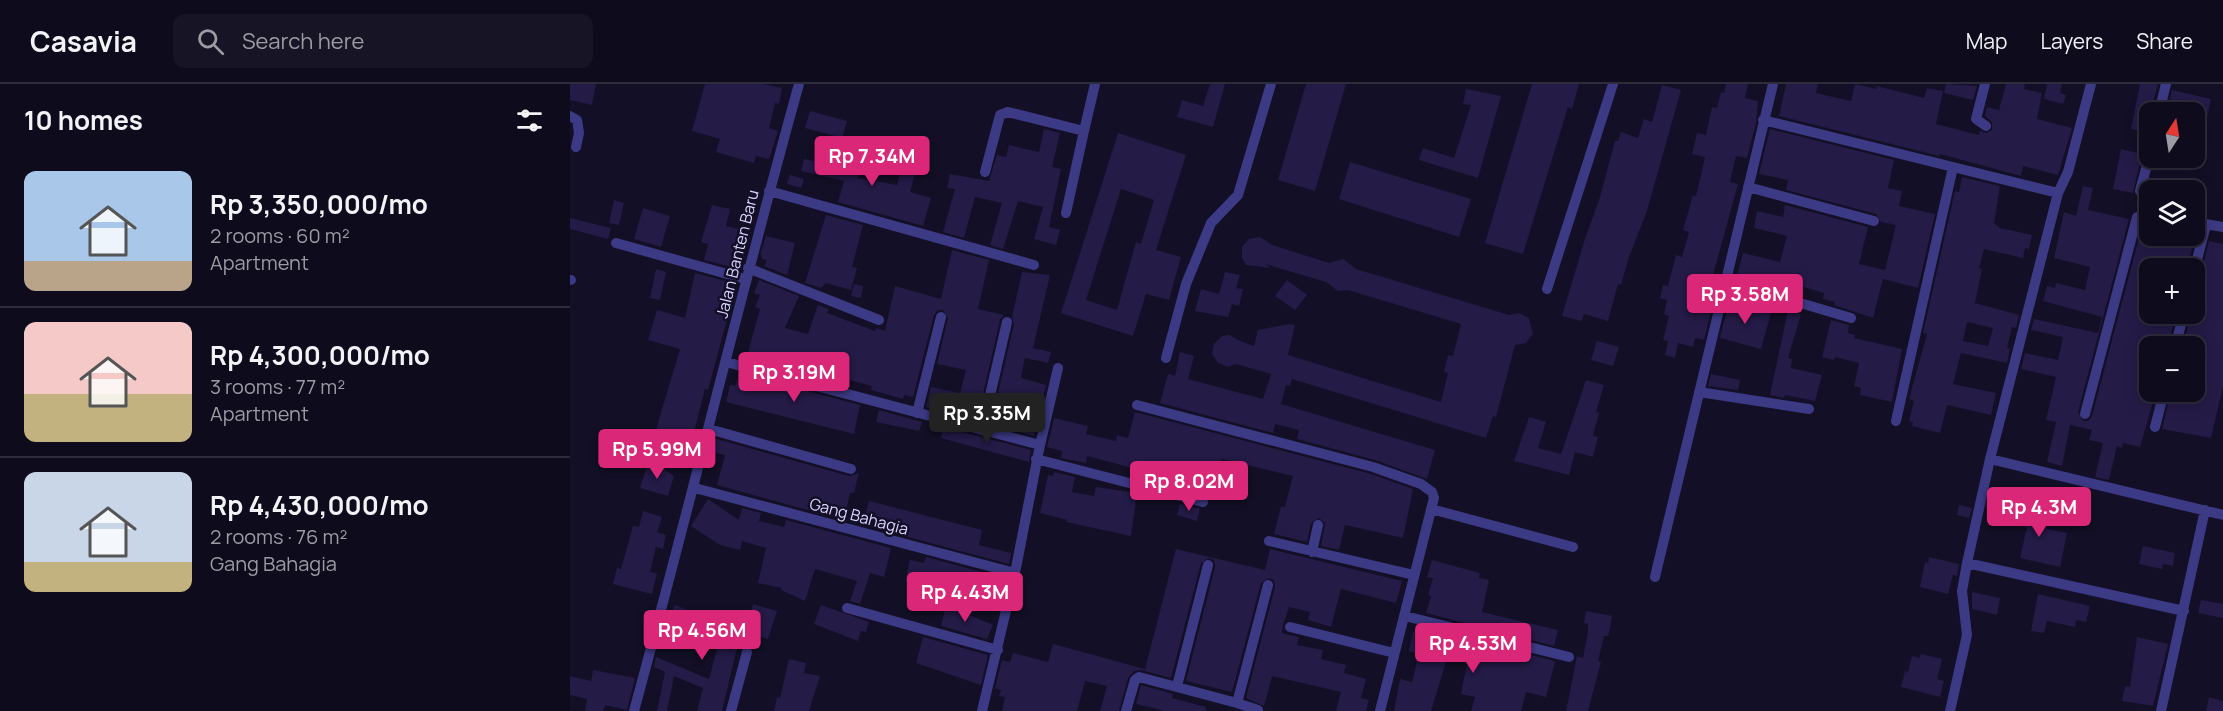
<!DOCTYPE html>
<meta charset="utf-8">
<style>
:root{--surface:#0e0b1c;--page:#171425;--text:#f1f3f6;--muted:#9b9ba3;--line:#2e2b3b;--accent:#db2777}
body{margin:0;font-family:Manrope,sans-serif;background:var(--page);color:var(--text);height:100vh;display:flex;flex-direction:column;font-size:22px;white-space:nowrap}
*{box-sizing:border-box;margin:0}
p{font-size:20px;color:var(--muted)}
.icon{flex:none;width:33px;height:33px;fill:none;stroke:currentColor;stroke-width:2;stroke-linecap:round;stroke-linejoin:round}
.map{position:relative;flex:1;overflow:hidden}
.drawer{display:flex;flex-direction:column;background:var(--surface);width:570px}
.drawer>*{flex:none}
.needle{width:39px;rotate:12deg}
.tools{position:absolute;left:1569px;top:18px;display:grid;gap:12px}
.tools a{display:grid;place-items:center;width:66px;height:66px;border-radius:12px;background:var(--surface);box-shadow:0 3px 15px #0003,0 0 0 2px var(--line);font-size:30px}
.price{position:absolute;translate:-50% -51px;padding:0 14px;border-radius:6px;background:var(--accent);color:#fff;font-size:20px;line-height:39px;filter:drop-shadow(0 2px 3px #0008)}
.price::after{content:'';position:absolute;left:50%;top:36px;width:18px;height:14px;margin-left:-9px;background:inherit;clip-path:polygon(0 0,100% 0,50% 100%)}
.price.selected{background:#222;color:#fff}
ul{padding:0;list-style:none}
li{display:flex;align-items:center;gap:18px;height:150px;padding:0 24px}
li+li{border-top:2px solid var(--line)}
li span{display:grid;place-items:center;flex:none;width:168px;height:120px;border-radius:12px;color:#555}
li>.icon{margin-inline-start:auto}
span .icon{width:72px;height:72px;fill:#fffc;stroke-width:1}
li b{font-size:26px}
h2{display:flex;justify-content:space-between;align-items:center;height:72px;padding:0 24px;font-size:26px}
header{display:flex;align-items:center;gap:36px;box-sizing:border-box;height:84px;padding:0 30px;background:var(--surface);border-bottom:2px solid var(--line)}
header strong{font-size:28px}
nav{display:flex;gap:33px;margin-inline-start:auto;font-size:21px}
.search{width:420px;height:54px;background:var(--page);display:flex;align-items:center;gap:15px;box-sizing:border-box;padding:0 21px;border-radius:12px;color:var(--muted);font-size:22px}
main{display:flex;flex:1;min-height:0}
.map>svg:first-child{display:block}
</style>
<header>
<strong>Casavia</strong>
<div class="search"><svg class="icon" aria-label="search" viewBox="0 0 24 24"><circle cx="10" cy="10" r="6"/><path d="M15 15l6 6"/></svg>Search here</div>
<nav><a>Map</a><a>Layers</a><a>Share</a></nav>
</header>
<main>
<section class="drawer">
<h2>10 homes<svg class="icon" aria-label="filters" viewBox="0 0 24 24"><path d="M4 7h16M4 17h16"/><circle cx="9" cy="7" r="2"/><circle cx="15" cy="17" r="2"/></svg></h2>
<ul>
<li><span style="background:linear-gradient(#a9c7e8 75%,#b9a48a 0)"><svg class="icon" aria-label="home" viewBox="0 0 24 24"><path d="M3 11l9-7 9 7M6 9v11h12V9"/></svg></span><div><b>Rp 3,350,000/mo</b><p>2 rooms · 60 m²</p><p>Apartment</p></div></li>
<li><span style="background:linear-gradient(#f6c9c9 60%,#c2b280 0)"><svg class="icon" aria-label="home" viewBox="0 0 24 24"><path d="M3 11l9-7 9 7M6 9v11h12V9"/></svg></span><div><b>Rp 4,300,000/mo</b><p>3 rooms · 77 m²</p><p>Apartment</p></div></li>
<li><span style="background:linear-gradient(#c9d6e8 75%,#c2b280 0)"><svg class="icon" aria-label="home" viewBox="0 0 24 24"><path d="M3 11l9-7 9 7M6 9v11h12V9"/></svg></span><div><b>Rp 4,430,000/mo</b><p>2 rooms · 76 m²</p><p>Gang Bahagia</p></div></li>
</ul>
</section>
<div class="map">
<svg width="1653" height="627" viewBox="0 0 1653 627">
<rect width="100%" height="100%" fill="#130f26"/>
<path fill="#241b47" fill-rule="evenodd" d="M0,0H26L22,21L0,16Z
M135,0H193L212,4L209,20L205,19L199,44L208,47L199,75L186,72L184,79L146,68L150,55L122,47Z
M640,0H655L643,43L607,33L612,16L633,22Z
M736,0H776L745,107L708,96Z
M962,0H1009L1002,25L998,23L953,170L915,159Z
M1156,0H1178L1175,14L1188,17L1186,39L1177,74L1166,72L1160,98L1168,100L1137,213L1144,215L1134,256L1125,254L1123,263L1108,259L1105,274L1095,271L1098,257L1093,256L1099,232L1094,230L1097,216L1090,214L1093,201L1098,202L1106,171L1112,173L1119,148L1113,146L1123,111L1126,112L1135,73L1122,70L1127,49L1136,51L1142,23L1147,24L1151,8L1154,9Z
M1216,0H1248L1246,9L1281,17L1285,0L1306,5L1307,2L1354,14L1357,4L1373,7L1366,40L1409,51L1410,47L1416,49L1422,46V38L1415,32L1417,23L1429,26L1436,0H1455L1454,5L1472,9L1467,35L1502,44L1488,91L1453,82L1451,92L1370,70L1369,72L1209,32Z
M1376,0L1407,2L1403,16L1374,9Z
M1477,0H1492L1490,9L1496,11L1493,20L1474,15Z
M1570,0H1588L1580,28V49L1561,45Z
M1092,1L1111,6L1077,127L1059,173L1051,201L1048,200L1038,237L1014,230L1012,237L992,232L1014,158L1030,113L1045,57H1048L1051,48L1068,54L1074,35L1082,38Z
M896,5L931,12L908,94L849,76L853,64L884,74L901,21L893,20Z
M1602,6L1641,15L1630,66L1624,65V28H1605L1606,22L1599,20Z
M240,27L277,37L272,54L235,44Z
M474,45L490,49L482,83L491,85L479,143L490,146L486,161L464,155L473,123L448,117L433,165L420,161L432,119L405,113L394,154L373,148L385,105L377,104L380,90L419,97L427,71L436,73L439,61L469,68Z
M1200,45L1324,76L1318,104L1332,107L1329,122L1365,130L1348,204L1313,195L1303,234L1264,221L1265,218L1253,215L1254,209L1234,203L1229,206L1209,201L1208,203L1167,192L1173,169L1210,178L1217,152L1184,144L1187,127L1213,133L1215,121L1298,143L1289,180L1315,186L1326,141L1311,138L1306,130L1216,106L1218,96L1189,90Z
M548,49L616,71L586,166L611,173L599,216L576,210L563,252L491,229ZM551,105L584,116L571,160L566,158L547,226L516,216Z
M270,60L292,65L288,94L327,101L333,79L347,82L340,108L361,114L353,142L268,118L274,97L231,87L234,75L244,77L245,72L266,77Z
M1551,65L1572,70L1563,109L1543,105Z
M780,78L901,115L889,153L769,115Z
M220,91L234,95L231,104L217,100Z
M1392,93L1430,102L1424,139L1430,144L1462,151L1459,165L1455,164L1453,174L1414,165L1409,184L1412,185L1405,219L1449,231L1446,244L1442,243L1437,264L1440,265L1437,279L1391,269L1383,300L1426,309L1421,331L1377,321L1370,349L1342,342L1343,338L1339,337L1344,317L1339,315L1357,250L1353,249L1385,107L1389,108ZM1397,238L1423,244L1418,262L1393,257Z
M1513,102L1523,104L1518,126L1559,135L1508,328L1513,337H1518L1522,332L1573,139L1580,140V152H1625L1617,184H1580V230H1606L1598,262H1580V308H1586L1570,363L1553,359L1552,364L1547,362L1539,396L1525,393L1533,359L1519,356L1522,346L1500,341L1492,382L1477,378L1486,338L1476,336L1486,293L1451,285L1455,269L1488,276L1493,253L1461,246L1464,235L1528,249L1532,233L1473,217L1477,202L1485,204L1486,199L1515,206L1520,183L1484,174L1494,128L1506,132Z
M44,116L54,119L49,141L39,139Z
M142,121L160,125L156,142L181,148L177,165L170,164L165,184L134,176L138,160L131,158Z
M73,124L100,132L91,163L64,155Z
M256,131L293,141L282,183L287,184L281,206L256,199L251,204L235,199Z
M0,134L41,144L38,155L0,145Z
M196,152L225,159L217,191L194,182L197,176L192,175L191,168Z
M690,153L702,161L759,179L773,175L786,185L939,231L949,229L959,234L963,250L956,259L945,261L926,333L923,332L916,354L722,295L720,302L716,301L711,320L865,366L857,395L805,376L727,355L729,346L705,340L703,349L590,319L598,290L605,292L610,268L624,272L618,295L693,315L701,290L666,280L658,283L648,279L642,270L644,260L652,252L660,251L670,257L684,262L688,246L719,240L725,241L718,271L871,318L878,289L874,288L878,271L883,272L891,240L778,206L768,207L756,198L695,180L701,184L676,181L672,174V163L679,155Z
M1639,157L1653,160V302L1641,354L1592,345L1601,308H1624V262H1613L1621,230H1624V194L1631,189Z
M382,166L419,176L408,225L434,231L430,236L407,336L356,323L361,303L390,309L396,286L367,280L378,234L373,226H368L364,231L343,313L334,311L333,315L301,306L302,302L265,292L269,279L239,269L235,284L208,276L206,283L176,275L190,225L185,223L190,211L184,209L189,196L229,212L215,244L238,250L248,221L259,225L257,229L305,247L306,244L315,247L325,202L371,215Z
M86,185L96,188L90,216L80,214Z
M452,188L480,191L463,264L481,268L478,279L455,274L451,294L476,301L464,352L421,340L444,240L442,233Z
M655,188L670,191L666,204L673,205L669,222L662,220L658,233L625,227L631,205L649,210Z
M125,189L163,199L158,220L161,221L138,306L135,305L124,348L120,347L113,368L82,359L110,265L78,256L87,226L115,234Z
M717,196L737,211L725,226L705,212Z
M284,200L293,202L291,214L281,212Z
M1159,218L1201,229L1191,265L1150,254Z
M1218,226L1231,230L1218,274L1222,275L1221,284L1252,291L1245,317L1215,311L1214,314L1200,311Z
M1261,236L1279,241L1278,249L1285,251L1284,254L1332,265L1322,318L1290,311L1291,304L1284,302L1289,279L1265,273L1264,276L1252,273Z
M1027,257L1049,263L1043,282L1021,276Z
M169,289L290,321L284,350L156,318L160,301L165,302Z
M1141,290L1170,296L1168,306L1138,302Z
M1016,296L1034,301L1026,328L1029,329L1023,352L1028,353L1023,373L1005,368L999,391L944,377L959,333L976,338L968,364L991,370Z
M309,326L352,338L349,347L306,338Z
M565,328L801,390L843,405L833,454L775,441L769,466L751,462L755,439L749,434L741,439L737,458L704,450L711,422L715,423L723,392L652,375L644,413L575,395L577,388L540,378L517,372L516,379L491,374L492,367L477,363L484,334L518,342L516,350L546,357L547,351L558,354Z
M373,343L461,366L459,378L371,354Z
M143,354L279,392L289,389L284,409H280L274,436L147,401L155,371L140,368Z
M78,379L91,383L104,392L98,412L70,404Z
M484,388L505,393L502,408L524,412L526,403L567,409L561,452L496,438L497,436L470,429L478,391L483,392Z
M138,415L169,436L172,424L191,429L189,437L214,443L216,436L321,464L314,493L300,489L290,520L280,517L287,497L245,485L235,517L211,506L212,504L188,499L196,464L172,457L170,466L150,461L121,442Z
M299,417L412,446L409,461L441,469L439,480L293,441Z
M1447,418L1468,423L1464,442L1497,449L1490,483L1450,474L1457,443L1442,440Z
M610,420L630,425L627,437L607,431Z
M1389,421L1402,424L1399,434L1387,431Z
M73,427L92,433L87,448L96,451L93,465L86,463L80,488L87,489L82,510L43,500L47,484L51,485L63,442L69,443Z
M1573,462L1605,469L1603,482L1593,480L1592,485L1569,480Z
M606,465L695,486L700,465L832,497L826,519L771,505L761,543L738,536L740,528L719,523L713,541L712,549L729,553L727,561L753,566L751,575L776,581L774,589L796,595L791,614L799,616L796,627H766L771,608L702,592L694,622L676,614L705,503L704,496L699,494L691,499L662,608L616,597L645,483L644,476L639,474L631,479L601,594L571,586L564,587L558,594L549,627H530L537,602L515,597L507,627H432L435,613L429,612L431,606L425,604L432,576L440,578L443,569L478,578L483,560L575,585Z
M356,473L434,494L429,522L335,498L340,476L354,479Z
M1359,473L1389,480L1387,492L1383,491L1378,510L1350,503L1355,478L1358,479Z
M862,476L910,489L909,494L919,496L912,528L988,546L984,562L856,529L861,512L858,511L863,494L857,493Z
M1402,508L1430,514L1427,531L1402,525Z
M1468,510L1520,522L1516,538L1506,536L1505,543L1477,537L1474,549L1461,547Z
M1631,516L1653,520V534L1628,529Z
M183,520L207,527L198,555L175,548Z
M105,521L149,539L147,543L173,551L170,561L168,560L152,627H127L133,604L104,592L97,627H87L95,588L84,583L86,573L139,595L148,561L97,540Z
M251,521L299,538L296,548L291,547L288,557L244,540Z
M376,521L423,541L417,555L371,542Z
M1016,527L1042,532L1040,544L1038,552H1034L1028,577L1031,578L1018,627H996L1007,572L1013,574L1018,548V540L1014,539Z
M852,544L981,576L985,578L976,613L956,608L951,627H901L905,613L891,610L898,575L878,571L861,627H824L830,595L842,598L849,570L839,567L843,548L851,550Z
M353,553L418,571L411,601L346,579Z
M1567,553L1598,560L1583,622L1552,617L1555,602L1560,603Z
M1351,570L1372,575L1367,595L1374,597L1370,613L1331,603L1335,587L1338,588L1342,572L1350,574Z
M219,575L236,579L234,589L250,592L239,627H204L207,613L210,614Z
M23,586L65,594L57,626L35,621L33,627H15L17,615L0,611V592L21,597Z
M571,601L603,610L602,614L636,623V627H595L566,620Z
M1639,613L1653,617V627H1636Z"/>
<g fill="none" stroke-linecap="round" stroke-linejoin="round">
<path stroke="#3d3a85" stroke-width="10" d="M1415,0L1406,35L1416,42
M1589,28L1596,0
M0,32L7,36L9,49L6,63
M1193,36L1383,83L1326,337
M1383,83L1488,109
M415,88L430,31L438,28L514,47L525,0
M1178,103L1304,137
M199,107L464,181
M1570,107L1580,70
M496,129L514,47
M1624,138L1653,143
M46,159L175,195
M178,184L309,236
M1624,187L1636,141
M0,196H1
M1156,197L1281,234
M977,205L1043,0
M1605,262L1614,230
M596,274L616,200L641,139L668,111L701,0
M156,278L470,361L445,489L412,627
M1129,308L1239,325
M567,321L803,383L851,400L862,408L864,414L810,627
M347,329L371,233
M1515,330L1567,133L1580,130
M1585,343L1594,308
M139,345L281,385
M412,346L437,238
M470,361L488,284
M466,375L633,418
M1420,375L1653,431
M125,404L445,489
M861,425L1003,463
M699,457L844,491
M742,468L748,441
M1397,479L1614,527
M1085,493L1203,0
M277,524L428,566
M835,532L999,573
M720,543L824,569
M607,602L638,481
M667,619L688,626
M64,627C121,418 171,208 229,0
M161,627L177,568
M556,627L565,596L569,593L667,619L698,501
M1380,627L1397,551L1392,507L1397,479L1420,375L1488,109L1498,88L1521,0
M1591,627L1635,426"/>
</g>
<g text-anchor="middle" stroke-width="5" stroke-linejoin="round" paint-order="stroke">
<g font-size="16" fill="#d9d4ff" stroke="#130f26">
<text transform="translate(167 170) rotate(-76)" y="6">Jalan Banten Baru</text>
<text transform="translate(289 432) rotate(15)" y="6">Gang Bahagia</text>
</g>
</g>
</svg>
<div class="tools">
<a><svg class="needle" viewBox="-14 -14 28 28"><path d="M0-13l5 13h-10z" fill="#e53935"/><path d="M0 13l5-13h-10z" fill="#9b9ba3"/></svg></a>
<a><svg class="icon" aria-label="layers" viewBox="0 0 24 24"><path d="M12 4l9 5-9 5-9-5zM3 14l9 5 9-5"/></svg></a>
<a>+</a>
<a>−</a>
</div>
<b class="price" style="left:302px;top:103px">Rp 7.34M</b>
<b class="price" style="left:1175px;top:241px">Rp 3.58M</b>
<b class="price" style="left:224px;top:319px">Rp 3.19M</b>
<b class="price selected" style="left:417px;top:360px">Rp 3.35M</b>
<b class="price" style="left:87px;top:396px">Rp 5.99M</b>
<b class="price" style="left:619px;top:428px">Rp 8.02M</b>
<b class="price" style="left:1469px;top:454px">Rp 4.3M</b>
<b class="price" style="left:395px;top:539px">Rp 4.43M</b>
<b class="price" style="left:132px;top:577px">Rp 4.56M</b>
<b class="price" style="left:903px;top:590px">Rp 4.53M</b>
</div>
</main>
